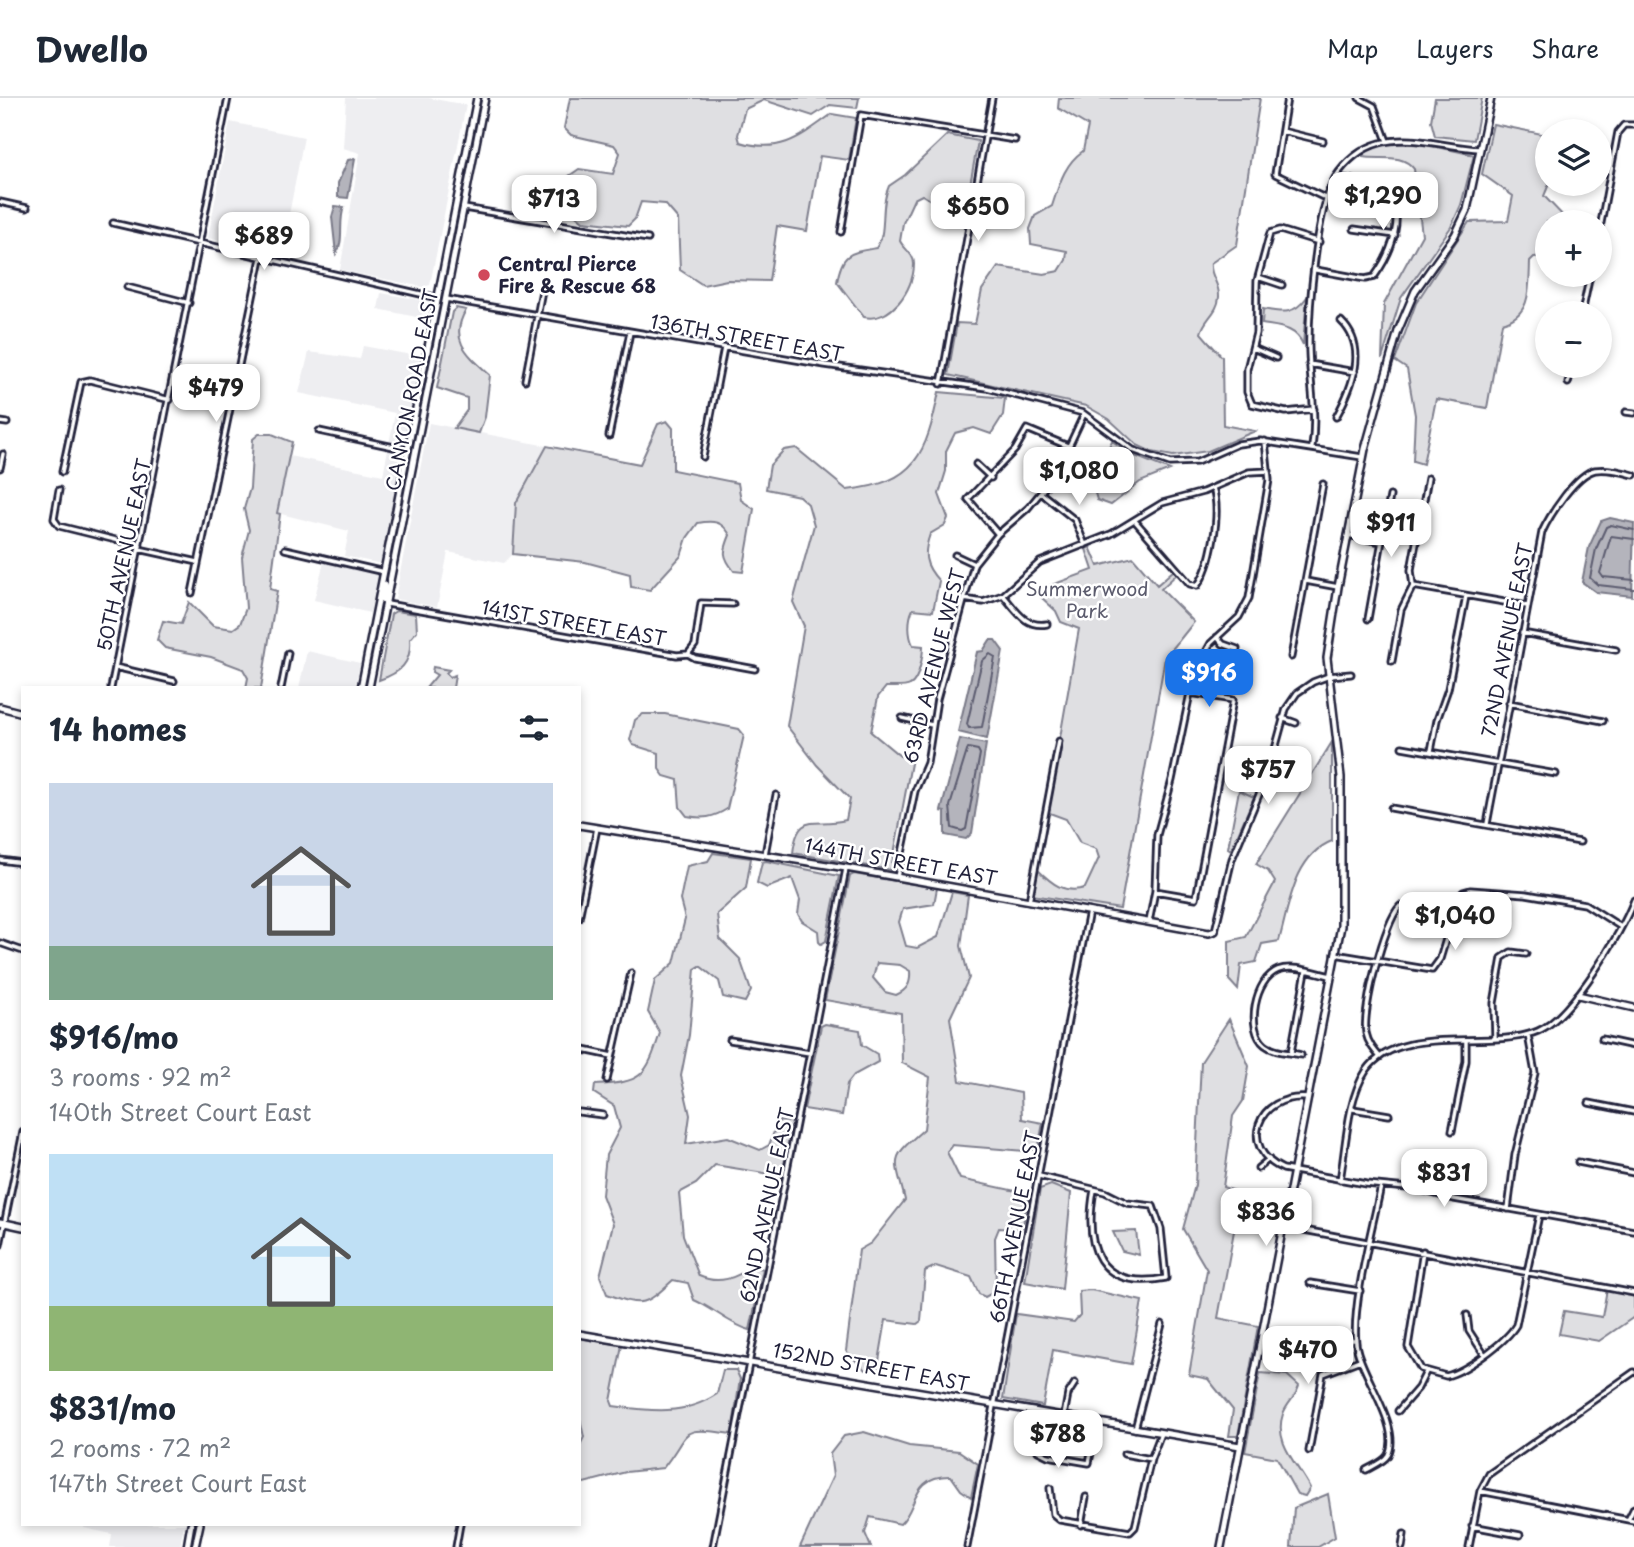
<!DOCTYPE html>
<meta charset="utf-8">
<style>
:root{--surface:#fff;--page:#f2f2f3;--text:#1f2937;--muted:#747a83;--line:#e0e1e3;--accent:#1a73e8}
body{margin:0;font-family:"Playpen Sans",sans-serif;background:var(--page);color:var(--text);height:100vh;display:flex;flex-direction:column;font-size:26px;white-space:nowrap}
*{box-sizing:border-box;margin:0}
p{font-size:23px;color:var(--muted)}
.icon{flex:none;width:38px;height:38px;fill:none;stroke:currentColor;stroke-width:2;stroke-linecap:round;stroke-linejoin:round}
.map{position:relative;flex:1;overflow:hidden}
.panel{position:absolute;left:21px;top:588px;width:560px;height:840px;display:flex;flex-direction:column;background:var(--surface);border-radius:0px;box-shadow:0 4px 10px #0003}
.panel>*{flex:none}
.fabs{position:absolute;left:1535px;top:21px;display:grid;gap:14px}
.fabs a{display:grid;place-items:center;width:77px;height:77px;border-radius:50%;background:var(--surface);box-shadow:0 4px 10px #0003;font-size:35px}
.price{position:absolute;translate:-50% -60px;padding:0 16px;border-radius:14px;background:#fff;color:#222;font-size:23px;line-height:46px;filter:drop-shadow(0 2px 4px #0008)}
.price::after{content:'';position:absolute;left:50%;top:42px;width:21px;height:16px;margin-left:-10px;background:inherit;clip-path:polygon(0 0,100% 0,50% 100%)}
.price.selected{background:var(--accent);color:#fff}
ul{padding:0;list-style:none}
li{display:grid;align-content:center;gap:14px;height:371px;padding:0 28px}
li span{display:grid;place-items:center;height:217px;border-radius:0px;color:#555}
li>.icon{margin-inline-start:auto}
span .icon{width:126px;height:126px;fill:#fffc;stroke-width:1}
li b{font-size:30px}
h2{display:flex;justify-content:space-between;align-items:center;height:84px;padding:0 28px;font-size:30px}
header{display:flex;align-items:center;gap:42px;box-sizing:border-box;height:98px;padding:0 35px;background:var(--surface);border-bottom:2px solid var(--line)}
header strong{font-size:33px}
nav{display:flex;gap:38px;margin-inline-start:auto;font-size:24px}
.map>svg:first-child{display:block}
</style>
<header>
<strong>Dwello</strong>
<nav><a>Map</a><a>Layers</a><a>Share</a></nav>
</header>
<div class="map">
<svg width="1634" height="1449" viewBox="0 0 1634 1449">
<rect width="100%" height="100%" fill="#fff"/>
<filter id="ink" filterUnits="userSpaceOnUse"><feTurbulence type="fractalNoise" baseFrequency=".0143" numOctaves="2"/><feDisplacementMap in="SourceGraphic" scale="14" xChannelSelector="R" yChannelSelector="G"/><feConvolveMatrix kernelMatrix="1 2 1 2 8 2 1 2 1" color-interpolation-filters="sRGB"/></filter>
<g filter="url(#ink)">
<path fill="#eeeef1" d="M346,0H429L466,7L430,187L423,189L340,172L360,55L343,50Z
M230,24L304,39L281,158L208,140Z
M381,195L421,202L428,208L426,221L378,211Z
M363,248L422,259L381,464L377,465L344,458L349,433L277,415L289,358L383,377L395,315L299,295L309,254L360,261Z
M429,325L547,348L516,405L513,456L504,465L448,454L437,509L395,501Z
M324,464L378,477L370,515L314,502Z
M307,553L360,565L355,590H299Z
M85,1426H184L180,1449H110L112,1436L84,1430Z"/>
<path fill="#dfdfe2" stroke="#80808e" stroke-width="2" fill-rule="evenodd" d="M570,0H859L857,10L830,7L813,18L764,2L745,11L738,37L740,44C781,56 800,39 832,16L856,20L849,62L820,58L807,133L777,128L769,183L727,182L703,187L680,172L678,121L665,106L641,104L635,121L628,128L583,123L569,111V78L579,71L613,76L620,55L614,47L571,37L564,30Z
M1059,0H1260L1237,147L1211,165C1209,177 1220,186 1219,199C1218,215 1204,221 1201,235L1222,259L1223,327L1255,333L1208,353L1173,358L1152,354L1137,347L1109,321L1086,308L948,277L957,225L975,226L982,192L998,169L1044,176L1059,173L1066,162L1067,153L1031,146L1030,131L1035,118L1052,108C1059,87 1064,66 1083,53L1088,28L1058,10Z
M1435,0H1482L1474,42L1435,38L1431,23Z
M1493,26L1547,37L1549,86L1544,98L1569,124H1547V158L1534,159L1530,163C1529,190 1532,217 1502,225L1487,310L1436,301L1423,366L1413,363L1415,317L1407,271L1395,263L1416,205L1469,124L1508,123L1513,98L1482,76Z
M947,37L978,43L965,114L944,110L922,97L914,101L903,125L900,143C904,151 914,156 914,166C914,192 890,225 864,219L837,184C842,155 849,155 876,150C888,134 879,109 889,88L905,77Z
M1396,45L1429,47L1474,57L1461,107L1451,129L1401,200L1382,261L1384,206L1422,137L1414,71C1402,55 1382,62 1363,59L1365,54L1382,46Z
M1307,199L1303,247C1296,229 1279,229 1262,226L1263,211C1283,215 1294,217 1307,199Z
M456,210L466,212C448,242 468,257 490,277L485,319L479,335L454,330L467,312V300L437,290L452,214Z
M939,294L1005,300L1003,317L991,336L974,330L955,335L946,353V373L939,396L948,420L945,427L930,436C923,456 924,467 939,483L933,513L913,511C908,521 908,537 913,547L923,548C923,557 919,583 910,587C905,590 893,589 886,589L878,599L871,634L900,658L912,660L891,772L793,755C798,712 815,730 846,722L850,701L817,667L787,628L804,528L793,504L814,427L808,406L799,398L766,391L770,367L784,352L796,350L847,392C916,385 926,356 939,294Z
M667,323L673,330V372L738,385L741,402L754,411L743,474L734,473C722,458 723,454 730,437C722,423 713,422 698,425L687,440L681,458L650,492L631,489L630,476L585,464L513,456L516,405L547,348L640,366L658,326Z
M259,336H272L292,344L277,415L280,416L270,491L277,493L261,590H246L248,580L243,571L211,559L165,550L157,542L163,523L181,526L189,504L213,528L233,531L240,526L246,510L242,459L249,432L244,411L250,390L253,341Z
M1112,343L1135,358L1170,372L1140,384L1111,407L1097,402L1089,374L1101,364Z
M1090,449L1098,468L1133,459L1157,487L1174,472L1177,476L1161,491L1194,524L1165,560L1120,811L1032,797L1037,771C1052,786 1064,796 1085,790L1099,760L1096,751L1080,745L1066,721L1047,714L1079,531L1061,524L1056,513L1041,499L1046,489L1093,472L1086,451Z
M396,513L416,516L417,533L410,541C412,565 400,575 379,582L391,516Z
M433,569L449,572L446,575L450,579L455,577L453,590H426L437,577L432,574Z
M643,616H665L739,631L744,637L727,711C713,720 703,721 687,718L680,709L678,682L664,678L659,671V655L633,647L630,642L635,622Z
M1332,644V743C1294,758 1289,808 1279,843L1262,846L1256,864L1241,867L1238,892L1229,882V843L1246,839L1275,784L1268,773L1256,766Z
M1239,692L1254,699L1231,752L1228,750Z
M713,755L751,760L746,790L717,816L720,841L740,861L751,893L745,904L723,899L719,883L700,868L695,871L689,937L681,978L690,1017L686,1046L728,1039L760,1052L769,1047L778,1023L792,1024L782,1078L715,1067L696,1086L679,1095L683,1137L699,1178C719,1187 736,1180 753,1168L763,1171L750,1232C728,1226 715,1211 694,1202L688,1185L673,1182C645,1208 643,1209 607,1196L600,1178L613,1126L602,1097L606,1057L620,1030L614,1008L594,995L595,987C642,984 646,980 660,935L648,914L655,882L674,865L685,821L680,802L687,768L708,763Z
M766,763L839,778L826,843L821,846L819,844L818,833L802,823L798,816L800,802L792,780L767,790L757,785L762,764Z
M854,776L937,790L934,806L903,811L899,824L906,848L917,850L938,839L952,794L968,797L961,848L969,880L950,920L960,983L1021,995L1022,1021L1043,1025L1038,1051L1025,1053L952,1047L947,1054L960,1081L1029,1096L1022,1132L999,1130L995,1140L996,1193L985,1199L979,1196L971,1179L936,1168L925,1173L921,1223L917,1226L886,1222L878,1269L865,1272L846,1253L859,1152L871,1145L905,1102C894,1057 889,1062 924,1031L930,979L902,965L901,915L825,902L850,778ZM877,865L900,867L910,873C911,886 907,892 896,897L885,894L873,880Z
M1229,921L1249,968L1243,1003L1233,1018L1223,1089L1241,1095L1218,1220L1258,1228L1238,1338H1229L1233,1312L1208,1281L1189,1277L1207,1172L1183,1131L1195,1087L1201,964Z
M825,926L860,932L862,947L877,956L878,964L854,977L847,986L842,1017L804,1011L821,928Z
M1051,1087L1071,1095L1062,1191L1025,1184L1040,1091Z
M1136,1133L1139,1157L1122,1153L1113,1134Z
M1607,1191L1634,1198V1219L1599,1243L1559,1236L1564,1213L1602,1219Z
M1091,1192L1142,1203L1131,1266L1053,1252L1043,1308L1003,1301L1016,1216L1074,1224L1080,1217L1079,1193Z
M579,1240L622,1247L611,1303L613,1308C650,1313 684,1318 717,1296L723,1272H736L740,1281L732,1336C677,1327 692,1334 663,1370L626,1374L584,1385L579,1382V1349L584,1339L579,1316Z
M1260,1275L1287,1277L1299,1288C1296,1299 1287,1305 1283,1316C1273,1345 1298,1366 1310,1390L1305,1398L1297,1396L1277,1360L1245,1354Z
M864,1334L909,1348L959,1353L978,1366L971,1399L961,1392L951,1378C911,1377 918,1410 900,1426L870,1419L865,1435L871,1449H800L833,1378L830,1356L844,1338Z
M1328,1396L1335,1439L1318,1449H1291L1294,1410Z"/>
<path fill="#b4b4bc" stroke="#7a7a88" stroke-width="2" d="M355,61L348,100L338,99V85L348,62Z
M335,108L344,109C338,124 345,143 336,156L332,119Z
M1610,420L1634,425L1632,498L1596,494L1582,484L1589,449L1601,423Z
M990,542H995L1003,553L987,641L958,634L977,554L983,553Z
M960,641L986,646L972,735L966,741L945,737V714L941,713Z"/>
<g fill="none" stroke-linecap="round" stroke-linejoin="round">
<path stroke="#5c5c6f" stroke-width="2" d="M1634,432L1611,427L1606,429L1596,451L1590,480L1598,487L1634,491
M1634,441L1611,438L1600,475L1603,479L1634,482
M990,556L995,559L982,629L969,630L967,626L982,563Z
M968,650L978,652L980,656L966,731L962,733L952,730L950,708Z"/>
<g stroke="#22223b" stroke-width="9">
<path id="street" d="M1287,0L1275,76L1327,101
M1359,0L1374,8L1387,43
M1282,33L1323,43
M0,104L27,110
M464,110L648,141
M113,125L438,200
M1600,130L1618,34L1624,27H1634
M1354,131L1395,137
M841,134L861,17L1015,42
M1316,172L1365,181L1374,179C1393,153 1404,121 1390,89L1336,79
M1258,179L1282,187
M127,189L189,205
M446,201L825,267L987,290L1083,315L1133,352L1170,365L1197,364L1238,346L1260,343L1362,359
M1582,215L1590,177
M1253,250L1276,260
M1309,266L1355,274
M525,282L543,187
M1568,285L1572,268
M941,286L992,0
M1314,311L1286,314L1252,306L1247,294V271L1256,235L1257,183L1270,135L1280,132L1319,144
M1626,314L1634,315
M1336,319C1352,290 1369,250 1341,223
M0,324L7,325
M319,333L408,352
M609,338L630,234
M1312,349C1317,317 1310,286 1309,253C1308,215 1316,112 1335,80C1345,64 1361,50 1380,45C1412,36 1448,50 1480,51
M703,359L724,250
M976,366L991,380
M0,370L3,356
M62,374L81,284L90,282L170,302
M59,392L54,421L59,428L140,448
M1041,395L1075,422L1085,447
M1136,424L1190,486L1197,488C1212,468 1221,414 1213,390
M998,436L968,401L1015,352L1027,331L1070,349
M1348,437L1381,444
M139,451L198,464
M285,451L384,474
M955,457L974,466
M1306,483L1338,489
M1413,488L1527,508
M192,495L261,160
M1003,497C1016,512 1025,530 1047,526
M964,501L983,504L1003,497L1040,464L1111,436L1162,405L1203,394L1249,374L1269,373
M387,506L677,557L688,556L695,560L755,571
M1368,521L1390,398
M1522,535L1616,552
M1217,539L1223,546L1237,551
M688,556L695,547L701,505L733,506
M1291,559L1323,386
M1392,563L1401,512L1413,488L1411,472L1428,380
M115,569L174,583
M111,590L228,0
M281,590L288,555
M1509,605L1603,623
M902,620L932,627
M1282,620L1296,625
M1402,649L1556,676
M1431,653L1437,622L1448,591L1466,498
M1391,710L1580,744
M1487,726L1542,434C1550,417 1576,376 1595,372C1608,370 1622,374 1634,377
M765,756L776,697
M0,762L23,765
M897,779L915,693L927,665L937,601L974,466L998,436L1028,410L1056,376L1084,316
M1155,793L1196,800L1233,602L1190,595
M1029,803L1059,643
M579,820L597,730
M1149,824L1155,793L1157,737L1172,682L1194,576L1211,545L1239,519L1249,500L1269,382L1265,343
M1215,833L1232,761L1269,673L1286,611L1297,595L1313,584L1329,578L1351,576
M0,845L23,853
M1335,856L1432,872L1440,861L1458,801L1463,794L1470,792L1526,796L1585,806L1621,829
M1495,940L1494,905L1502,860L1511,854L1526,856
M1602,941L1634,948
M730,942L810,955
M579,951L612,958
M1291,954L1306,873
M1301,957C1289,954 1275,955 1265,947C1245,931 1255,881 1278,872C1293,866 1316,875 1331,878
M1380,959C1374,952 1368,945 1366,935C1362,912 1384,825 1400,808
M607,982L631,875
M1308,1000C1256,995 1238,1051 1283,1071L1366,1086L1417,1091L1454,1101L1634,1133
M1589,1005L1634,1014
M1353,1011L1389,1017
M579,1014L603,1017
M1452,1033L1466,963V942
M1578,1064L1634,1075
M1258,1070L1269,1061
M1039,1078L1105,1094L1127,1105L1153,1108L1161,1131L1166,1180C1097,1193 1084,1148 1094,1092
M1340,1082C1346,1049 1347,1001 1366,973C1401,923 1488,954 1538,933C1570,920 1622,835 1634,802
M1508,1111L1515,1057L1535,975L1528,937
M1283,1128L1634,1195
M0,1147L23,1034
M1423,1153L1408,1249L1421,1271L1446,1278C1465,1274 1506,1244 1516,1227L1539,1117
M1310,1185L1360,1193
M1467,1217L1469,1233L1484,1256
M1299,1236L1327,1242H1355
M1398,1313L1418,1290L1426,1274
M1064,1318L1068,1296L1075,1285
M1135,1331L1162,1226
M1038,1353L1048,1358L1089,1365L1097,1324
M1309,1353L1323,1276L1360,1262
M1124,1356L1151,1361
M1366,1372C1373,1368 1384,1364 1388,1357C1402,1330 1363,1279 1357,1251C1349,1216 1373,1127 1381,1088
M1050,1390L1053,1416L1060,1422L1130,1434L1135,1429L1151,1361L1161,1335
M1480,1393L1634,1423
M1628,1422L1634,1410
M1081,1427L1086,1399
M1472,1428L1520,1437
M456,1449L460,1426
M713,1449L846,771
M967,1449L1089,813
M1402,1449L1404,1436
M1469,1449L1480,1393L1489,1376L1634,1274"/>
</g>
<g stroke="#22223b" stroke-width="10">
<path id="secondary" d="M0,609L23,615
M579,727L846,770L1209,835L1215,833
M1578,897L1634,910
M0,1124L23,1129
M579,1236L1240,1348
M1221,1449L1341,828V679L1327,560L1338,489L1365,351L1398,233L1415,193L1455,137L1467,112L1491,0"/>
</g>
<g stroke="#22223b" stroke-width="10">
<path id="primary" d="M384,487L383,502L387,506
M361,590L477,0
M369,590L485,0
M187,1449L191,1426
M195,1449L200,1426"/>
</g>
<use href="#street" stroke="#fff" stroke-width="3.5"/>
<use href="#secondary" stroke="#fff" stroke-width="5"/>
<use href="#primary" stroke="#fff" stroke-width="5"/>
</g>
</g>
<circle fill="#d1495b" stroke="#fff" stroke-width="2.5" cx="484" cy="177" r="7"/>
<g text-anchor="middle" stroke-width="5" stroke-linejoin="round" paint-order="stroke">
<g font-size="19" font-weight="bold" fill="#22223b" stroke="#fff" text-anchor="start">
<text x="498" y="173">Central Pierce<tspan x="498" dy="22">Fire &amp; Rescue 68</tspan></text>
</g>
<g font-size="19" fill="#22223b" stroke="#fff">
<text transform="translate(747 240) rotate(10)" y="7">136TH STREET EAST</text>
<text transform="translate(412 292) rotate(-79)" y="7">CANYON ROAD EAST</text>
<text transform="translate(124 457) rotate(-78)" y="7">50TH AVENUE EAST</text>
<text transform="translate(574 525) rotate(10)" y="7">141ST STREET EAST</text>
<text transform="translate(1507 542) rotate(-79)" y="7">72ND AVENUE EAST</text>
<text transform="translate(934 568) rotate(-76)" y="7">63RD AVENUE WEST</text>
<text transform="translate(901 764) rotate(10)" y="7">144TH STREET EAST</text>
<text transform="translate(767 1107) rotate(-78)" y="7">62ND AVENUE EAST</text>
<text transform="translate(1015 1129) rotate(-79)" y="7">66TH AVENUE EAST</text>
<text transform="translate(871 1269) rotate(10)" y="7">152ND STREET EAST</text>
</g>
<g font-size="19" fill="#5b5b6d" stroke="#fff">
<text x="1087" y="498">Summerwood<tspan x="1087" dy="22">Park</tspan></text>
</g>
</g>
</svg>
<div class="fabs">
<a><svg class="icon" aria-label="layers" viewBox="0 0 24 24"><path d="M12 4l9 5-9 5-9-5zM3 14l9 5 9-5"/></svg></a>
<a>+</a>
<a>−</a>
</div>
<b class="price" style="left:1383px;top:134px">$1,290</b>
<b class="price" style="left:554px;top:137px">$713</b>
<b class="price" style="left:978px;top:145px">$650</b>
<b class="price" style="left:264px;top:174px">$689</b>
<b class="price" style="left:216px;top:326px">$479</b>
<b class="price" style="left:1079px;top:409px">$1,080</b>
<b class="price" style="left:1391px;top:461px">$911</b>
<b class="price selected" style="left:1209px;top:611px">$916</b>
<b class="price" style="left:1268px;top:708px">$757</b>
<b class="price" style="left:1455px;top:854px">$1,040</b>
<b class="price" style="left:1444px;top:1111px">$831</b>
<b class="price" style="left:1266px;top:1150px">$836</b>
<b class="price" style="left:1308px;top:1288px">$470</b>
<b class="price" style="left:1058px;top:1372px">$788</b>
<section class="panel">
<h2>14 homes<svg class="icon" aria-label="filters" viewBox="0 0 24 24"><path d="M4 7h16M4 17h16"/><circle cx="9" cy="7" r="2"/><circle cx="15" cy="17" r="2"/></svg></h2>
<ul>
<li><span style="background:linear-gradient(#c9d6e8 75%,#7fa58c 0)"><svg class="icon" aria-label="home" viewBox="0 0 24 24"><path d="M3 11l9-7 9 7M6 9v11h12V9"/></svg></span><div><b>$916/mo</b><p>3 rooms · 92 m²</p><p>140th Street Court East</p></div></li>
<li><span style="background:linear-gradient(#bfe0f5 70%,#8fb573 0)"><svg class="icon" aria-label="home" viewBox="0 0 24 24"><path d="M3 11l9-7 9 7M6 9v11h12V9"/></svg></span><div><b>$831/mo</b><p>2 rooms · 72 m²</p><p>147th Street Court East</p></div></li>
</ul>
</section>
</div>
